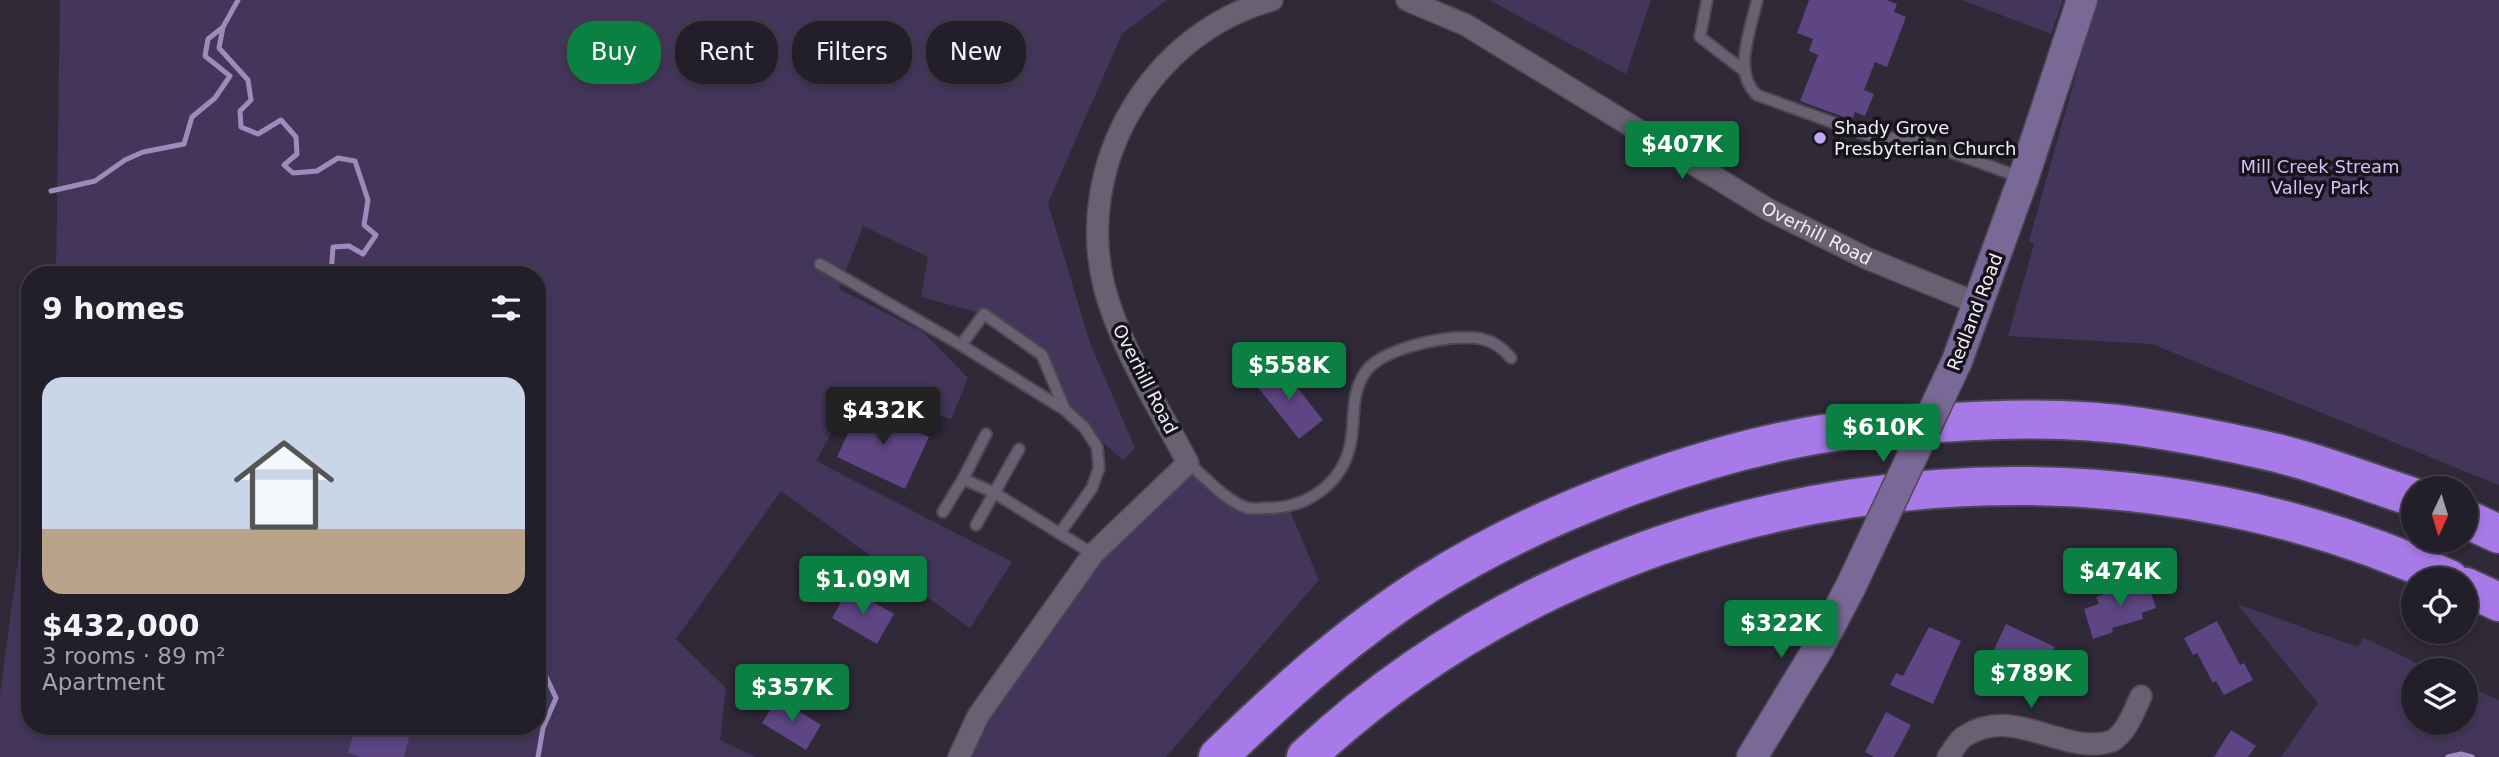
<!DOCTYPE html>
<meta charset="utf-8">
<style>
:root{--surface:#231f2a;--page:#2f2c36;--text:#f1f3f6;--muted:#a3a2a8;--line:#403d47;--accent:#0b8043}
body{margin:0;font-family:"DejaVu Sans",sans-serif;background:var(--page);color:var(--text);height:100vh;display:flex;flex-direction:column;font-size:26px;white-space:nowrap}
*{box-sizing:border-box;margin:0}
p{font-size:23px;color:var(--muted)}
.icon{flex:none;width:38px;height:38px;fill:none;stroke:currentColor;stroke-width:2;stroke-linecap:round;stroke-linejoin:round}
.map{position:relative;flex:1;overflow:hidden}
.details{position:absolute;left:21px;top:266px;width:525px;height:469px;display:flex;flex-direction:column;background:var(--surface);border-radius:28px;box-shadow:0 4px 10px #0003,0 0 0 2px var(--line)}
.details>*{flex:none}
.banner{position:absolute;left:567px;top:21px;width:665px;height:63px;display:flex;gap:14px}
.needle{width:46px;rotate:184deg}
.fabs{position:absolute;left:2401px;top:476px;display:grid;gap:14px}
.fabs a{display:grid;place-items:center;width:77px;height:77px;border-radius:50%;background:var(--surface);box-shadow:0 4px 10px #0003,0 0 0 2px var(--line);font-size:35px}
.price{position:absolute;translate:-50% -60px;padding:0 16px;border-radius:7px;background:var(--accent);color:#fff;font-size:23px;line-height:46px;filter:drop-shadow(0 2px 4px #0008)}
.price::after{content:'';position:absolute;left:50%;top:42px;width:21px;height:16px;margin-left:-10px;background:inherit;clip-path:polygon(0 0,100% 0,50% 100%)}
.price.current{background:#222;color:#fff}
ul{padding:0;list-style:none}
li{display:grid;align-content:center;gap:14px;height:371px;padding:0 21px}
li+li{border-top:2px solid var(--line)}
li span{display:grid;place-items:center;height:217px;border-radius:21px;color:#555}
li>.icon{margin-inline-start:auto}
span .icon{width:126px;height:126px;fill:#fffc;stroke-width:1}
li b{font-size:30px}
h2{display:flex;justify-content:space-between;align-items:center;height:84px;padding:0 21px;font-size:30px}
.chip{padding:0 24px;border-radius:28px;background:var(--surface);box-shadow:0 4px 10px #0003,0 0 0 2px var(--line);font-size:24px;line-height:63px}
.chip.current{background:var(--accent);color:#fff}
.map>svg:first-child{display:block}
</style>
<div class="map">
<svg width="2499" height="757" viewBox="0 0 2499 757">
<rect width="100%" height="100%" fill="#2f2938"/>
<path fill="#44365a" d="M60,0H1167L1122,34L1048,203L1090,343L1135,448L1123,460L1065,410L1042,355L984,314L921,297L928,257L863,226L839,289L923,332L968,378L951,419L857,387L816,461L1012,562L970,628L781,491L676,639L726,688L720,740L755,757H0V695L30,470V726H537V275H56Z
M1489,0H1651L1626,74Z
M1962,0H2063L2051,34Z
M2097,0H2499V485L2152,344L2008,336L2034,244L2029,241Z
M1188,463L1247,508H1289L1319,580L1166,757H959L1093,554Z
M2237,604L2358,647L2364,638L2432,670H2413V723H2466V686L2499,700V757H2281L2318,703Z"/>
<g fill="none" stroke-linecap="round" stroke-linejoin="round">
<path stroke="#9e8bbb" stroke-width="5" d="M238,0L223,27L219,48L248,80L251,100L240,111L241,127L258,134L281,120L296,137L297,154L284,165L293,173L317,171L338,158L355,161L368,200L364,225L376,235L363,254L349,246L333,247L331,275
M51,191L95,181L125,160L143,152L184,144L192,117L215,98L230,76L205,56L208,39L222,28
M537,672H544L556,698L543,728L538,757
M2448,757L2461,754L2472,757"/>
</g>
<path fill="#5e4583" d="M1809,0H1886L1897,4L1894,12L1906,17L1887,67L1875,62L1864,90L1874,94L1865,116L1855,112L1852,120L1800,101L1818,55L1809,51L1813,39L1797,33Z
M1280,366L1323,420L1299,439L1256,385Z
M861,405L929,437L905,489L837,457Z
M2146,578L2156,608L2142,613L2143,619L2112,628L2113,632L2093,639L2084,609L2099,604L2096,597Z
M849,588L894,614L877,644L832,618Z
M2217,621L2240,665L2244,663L2253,680L2224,695L2216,681L2213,683L2197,653L2193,655L2184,638Z
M2006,624L2055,647L2052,652L2066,658L2052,688L1991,656Z
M1929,627L1961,641L1933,704L1890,685L1896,673L1903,676Z
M778,698L821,725L806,750L762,723Z
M1886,712L1911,725L1894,757H1874L1865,752Z
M356,726H383L410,734L404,757H361L348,753Z
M2231,730L2256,746L2248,757H2214Z"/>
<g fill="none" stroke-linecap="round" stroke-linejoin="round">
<g stroke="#4b4753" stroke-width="14">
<path id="lane" d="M1707,0L1700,37L1743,70
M1757,0C1751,30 1732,72 1757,95L1878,139L1908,137L2023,178
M820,264L961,345L1065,410L1084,427L1097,447L1099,468L1092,488L1060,533
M961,345L984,314L1042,355L1065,410
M1188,463C1205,477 1226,501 1247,508C1253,509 1262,508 1268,508C1306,508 1341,485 1350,446C1356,421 1349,393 1367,370C1381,352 1423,342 1444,339C1473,336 1492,335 1511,358
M963,479L986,434
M943,512L963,479L993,492L1093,554
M976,525L1019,449"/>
</g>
<g stroke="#4b4753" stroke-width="24">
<g id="street">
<path id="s1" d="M1407,0L1466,25L1769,210L1866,258L1979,304"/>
<path d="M959,757L978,716L1093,554L1188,463C1158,406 1120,348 1104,286C1074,164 1151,33 1272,0"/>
<path d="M1948,757C1953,751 1958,740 1965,736C2015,704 2065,757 2112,741C2127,732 2134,711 2141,696"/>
</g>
</g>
<g stroke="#4b4753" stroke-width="33">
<path id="secondary" d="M1957,361L2023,179L2082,0
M1752,757L1819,647L1851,586"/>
</g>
<g stroke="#4b4753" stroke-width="42">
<path id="highway" d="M2466,519L2499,534
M2466,587L2499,602
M1218,757C1284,693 1351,632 1429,583C1548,509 1716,446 1856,429C1884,425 1912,425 1940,423C2007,418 2076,417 2142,427C2183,433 2224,441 2264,450C2314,461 2364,481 2413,497
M1306,757C1606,476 2078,408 2449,579"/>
</g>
<use href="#lane" stroke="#676172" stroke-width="10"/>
<use href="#street" stroke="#676172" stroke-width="21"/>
<use href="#secondary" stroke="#7a6896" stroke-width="30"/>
<use href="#highway" stroke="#a87ae9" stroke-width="38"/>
<g stroke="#4b4753" stroke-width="33" stroke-linecap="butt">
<path id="secondary-bridge" d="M1851,586L1957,361"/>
</g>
<use href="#secondary-bridge" stroke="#7a6896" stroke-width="30"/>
</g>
<circle fill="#c3a7f2" stroke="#16131a" stroke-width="2.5" cx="1820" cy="138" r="7"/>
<g text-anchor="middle" stroke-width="7" stroke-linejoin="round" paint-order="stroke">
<g font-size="18" fill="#f1eef8" stroke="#16131a" text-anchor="start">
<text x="1834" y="134">Shady Grove<tspan x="1834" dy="21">Presbyterian Church</tspan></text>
</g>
<g font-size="18" fill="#d4c0f7" stroke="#16131a">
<text x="2320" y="173">Mill Creek Stream<tspan x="2320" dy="21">Valley Park</tspan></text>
</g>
<g font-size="18" fill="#f1eef8" stroke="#16131a">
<text dy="6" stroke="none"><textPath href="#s1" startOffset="472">Overhill Road</textPath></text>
<text transform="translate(1975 312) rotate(-69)" y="6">Redland Road</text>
<text transform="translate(1145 379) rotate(63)" y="6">Overhill Road</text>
</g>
</g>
</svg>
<div class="fabs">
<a><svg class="needle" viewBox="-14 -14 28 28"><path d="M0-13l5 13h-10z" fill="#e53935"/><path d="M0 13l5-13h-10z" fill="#a3a2a8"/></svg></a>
<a><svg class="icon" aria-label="locate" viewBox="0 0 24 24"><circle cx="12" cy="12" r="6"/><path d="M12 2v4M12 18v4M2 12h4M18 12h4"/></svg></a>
<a><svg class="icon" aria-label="layers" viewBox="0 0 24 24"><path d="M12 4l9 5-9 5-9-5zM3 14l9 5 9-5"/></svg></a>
</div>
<b class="price" style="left:1682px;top:181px">$407K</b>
<b class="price" style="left:1289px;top:402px">$558K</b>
<b class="price current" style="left:883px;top:447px">$432K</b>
<b class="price" style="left:1883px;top:464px">$610K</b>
<b class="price" style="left:2120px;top:608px">$474K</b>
<b class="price" style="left:863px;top:616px">$1.09M</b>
<b class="price" style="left:1781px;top:660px">$322K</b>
<b class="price" style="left:2031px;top:710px">$789K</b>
<b class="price" style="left:792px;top:724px">$357K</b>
<div class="banner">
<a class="chip current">Buy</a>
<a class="chip">Rent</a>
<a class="chip">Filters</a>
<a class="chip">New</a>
</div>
<section class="details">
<h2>9 homes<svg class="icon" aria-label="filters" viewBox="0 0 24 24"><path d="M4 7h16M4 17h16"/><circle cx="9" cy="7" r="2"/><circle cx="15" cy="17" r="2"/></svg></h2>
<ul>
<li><span style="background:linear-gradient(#c9d6e8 70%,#b9a48a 0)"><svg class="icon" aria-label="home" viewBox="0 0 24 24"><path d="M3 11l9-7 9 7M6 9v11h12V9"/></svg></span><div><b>$432,000</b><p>3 rooms · 89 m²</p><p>Apartment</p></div></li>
</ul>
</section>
</div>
